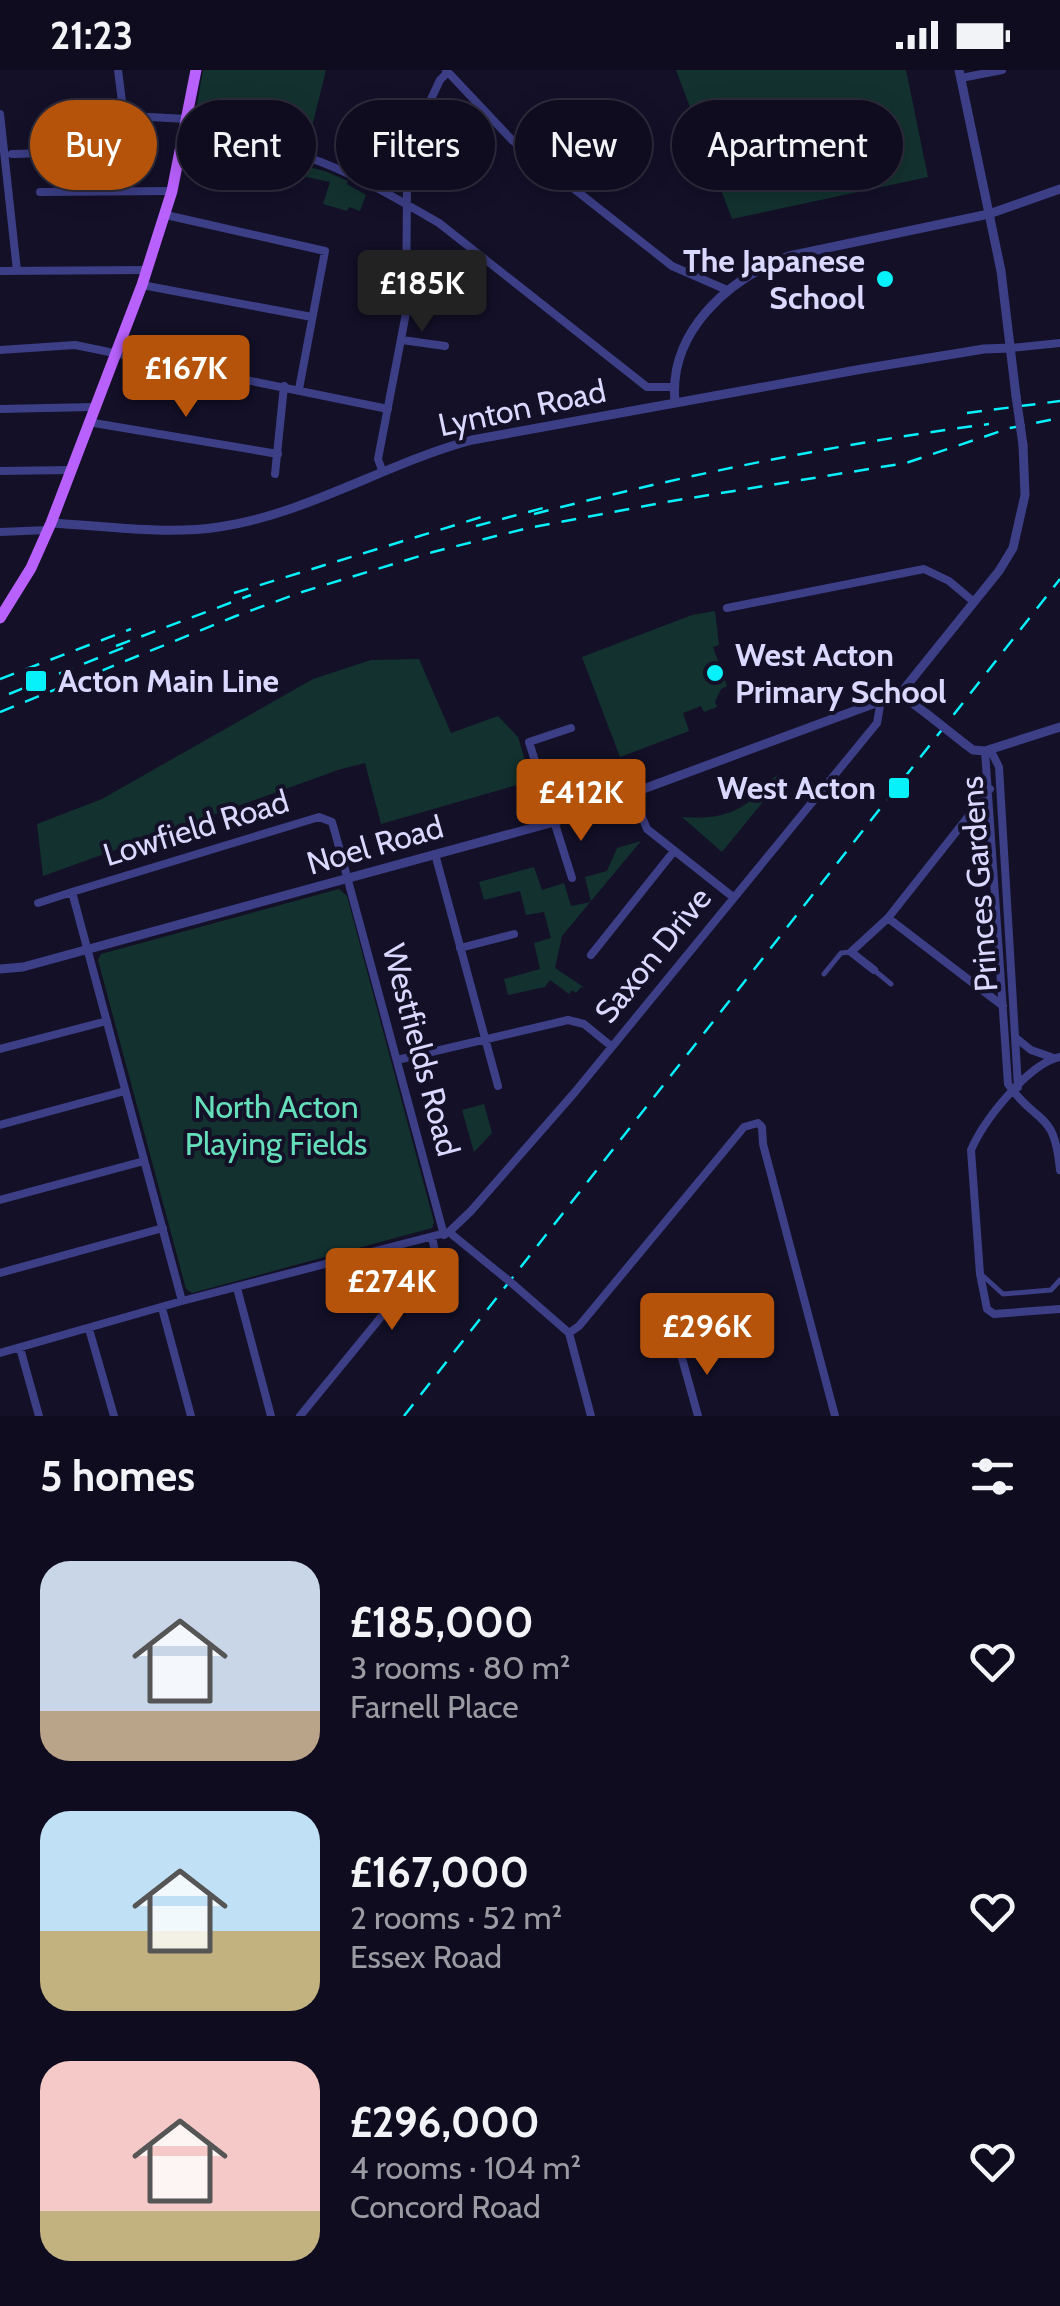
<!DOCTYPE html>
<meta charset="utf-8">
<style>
:root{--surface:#0e0c1e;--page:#171527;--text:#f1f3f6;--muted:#9b9ba4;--line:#2e2c3c;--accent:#b45309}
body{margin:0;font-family:Cabin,sans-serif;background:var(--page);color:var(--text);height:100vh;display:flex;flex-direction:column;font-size:38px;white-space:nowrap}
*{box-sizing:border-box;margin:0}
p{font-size:32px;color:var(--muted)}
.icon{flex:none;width:55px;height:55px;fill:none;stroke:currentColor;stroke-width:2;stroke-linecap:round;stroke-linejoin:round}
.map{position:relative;height:1346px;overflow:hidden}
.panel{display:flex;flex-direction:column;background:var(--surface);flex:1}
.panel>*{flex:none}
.guide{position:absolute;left:30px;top:30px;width:1000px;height:90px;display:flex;gap:20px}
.price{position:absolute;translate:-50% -85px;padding:0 22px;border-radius:10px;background:var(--accent);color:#fff;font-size:32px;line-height:65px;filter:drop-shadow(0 2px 5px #0008)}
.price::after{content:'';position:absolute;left:50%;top:60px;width:30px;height:22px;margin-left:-15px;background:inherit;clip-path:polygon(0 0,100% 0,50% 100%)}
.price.on{background:#222;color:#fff}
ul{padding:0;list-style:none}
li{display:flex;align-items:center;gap:30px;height:250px;padding:0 40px}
li span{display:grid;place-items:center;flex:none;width:280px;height:200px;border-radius:30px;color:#555}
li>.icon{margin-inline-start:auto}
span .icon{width:120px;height:120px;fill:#fffc;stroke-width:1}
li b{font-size:42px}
h2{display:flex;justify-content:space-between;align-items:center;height:120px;padding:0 40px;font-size:42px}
.tag{padding:0 35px;border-radius:45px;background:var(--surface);box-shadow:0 5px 25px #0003,0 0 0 2px var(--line);font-size:35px;line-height:90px}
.tag.on{background:var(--accent);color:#fff}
.status{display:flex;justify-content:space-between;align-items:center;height:70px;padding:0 50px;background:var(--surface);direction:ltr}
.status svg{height:28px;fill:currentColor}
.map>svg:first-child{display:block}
</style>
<div class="status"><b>21:23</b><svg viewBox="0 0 49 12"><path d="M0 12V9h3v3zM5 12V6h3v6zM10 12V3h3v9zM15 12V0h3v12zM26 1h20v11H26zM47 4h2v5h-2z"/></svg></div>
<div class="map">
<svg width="1060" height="1346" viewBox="0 0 1060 1346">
<rect width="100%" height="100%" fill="#131028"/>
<path fill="#13322f" d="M203,0H326L306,81L280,73L202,62L200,56L194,52Z
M676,0H906L928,107L732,149Z
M288,92L325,101L348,111L347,114L366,125L360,141L349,137L347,141L323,134L330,112L297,105L298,100L286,96Z
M715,541L719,575L713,577L727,616L721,619L715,632L717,637L704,642L701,636L683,643L689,661L620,687L582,587L692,545Z
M419,589L451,663L498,646L518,667L531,711L381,754L365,693L341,699L43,806L37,754L102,729L313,609L371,590Z
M778,705L780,711L722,782L682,747C708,749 733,747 753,728C762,719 766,712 778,705Z
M641,771L562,866L555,898L585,918L581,917L576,923L572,920L569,924L550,910L545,917L508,925L504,909L540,899L534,873L551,868L544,842L526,845L520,821L484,830L479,812L534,797L542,820L564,813L571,836L591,832L585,807L607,801L617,778Z
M339,819L347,826L434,1152L432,1158L192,1223L186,1219L98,890L101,884Z
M484,1034L492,1063L474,1082L462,1040Z"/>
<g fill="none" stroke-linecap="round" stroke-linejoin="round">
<path stroke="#3c3e86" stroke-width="5" d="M874,900L891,914
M824,904L841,883L851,882
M983,1206L1003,1224L1051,1220L1060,1210"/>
<path stroke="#3c3e86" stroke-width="8" d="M118,0L124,47
M446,0L512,70L672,196L727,220
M961,8L1002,0
M0,44L17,201
M184,67C229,74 278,76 321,92C362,108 401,131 439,153L647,317H674
M12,84L91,82L99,69V54L111,45L187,49
M243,115L251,77
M40,122L172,121
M166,145L325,181L299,319
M0,201L147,200
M142,215L312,247
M402,270L445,276
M1011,278L1060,273
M0,280L75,275L388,339
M0,339L94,337
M88,352L278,384
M382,400L378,389L406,243L407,118L424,44L440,10L448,2
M0,401L71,400
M275,404L284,316
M0,462L48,460
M727,538L924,499L949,511L974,532
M571,658L529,672L572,808
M990,679L999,697L1018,1017
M985,681L1008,1014C1037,1056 1054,1038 1060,1100
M632,723L647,759L733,827
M435,784L498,1016
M38,833L72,822
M888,848L1003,936
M460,878L514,864
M591,885L674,781
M874,900L851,882L888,848L990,719
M1016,968L1031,980L1051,987
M0,979L107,951
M1060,987C1028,994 984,1050 971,1080L980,1204L987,1239L994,1244L1060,1239
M397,990L568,950L584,954L611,976
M0,1055L125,1021
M0,1130L144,1091
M449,1162L493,1198
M0,1203L163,1158
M514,1215L569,1263L591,1346
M237,1218L271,1346
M182,1231L72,822L319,747L332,752L336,766L444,1165
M162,1238L191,1346
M89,1259L114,1346
M569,1263L579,1256L744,1057L758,1053L762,1057L763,1074L835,1346
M20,1278L39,1346
M680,1281L698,1346
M0,1283L182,1231L449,1162L471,1141L575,1022L877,653L881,630
M300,1346L435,1181L432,1167"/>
<path stroke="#3c3e86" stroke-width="9" d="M959,0L1001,201L1016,326
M675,333C668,262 728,209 789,186L989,144L1060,119
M51,453C106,456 165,465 219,457C307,444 386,393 472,370L862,299L984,279L1011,278
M900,624L927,644
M965,674L973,680L985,681L1060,657
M0,899L23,897L554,752L900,624L999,501L1013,478L1025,425L1023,375"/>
<path stroke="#b961fd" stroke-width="11" d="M0,548L31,498L51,453L142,215L172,121L196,0"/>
<path stroke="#07f1fb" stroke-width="2.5" stroke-dasharray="15 12" stroke-linecap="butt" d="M967,343L1060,331
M534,444C685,405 835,374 989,354
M476,456L543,438
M234,523L488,445
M116,576L251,525
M0,609L131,559
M9,624L130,575
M0,642L236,546L302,522L433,482L528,458L666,432L906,393L1010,358L1060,348
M404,1346L1060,509"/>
<path stroke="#3c3e86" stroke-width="8" d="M493,1198L514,1215"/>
<path stroke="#3c3e86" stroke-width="9" d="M1016,326L1023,375
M927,644L965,674"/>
</g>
<g fill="#07f1fb" stroke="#131028" stroke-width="4">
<circle cx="885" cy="209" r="10"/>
<circle cx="715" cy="603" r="10"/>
<rect x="24" y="599" width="24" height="24" rx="5"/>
<rect x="887" y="706" width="24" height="24" rx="5"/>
</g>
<g text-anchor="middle" stroke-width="8" stroke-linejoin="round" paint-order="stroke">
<g font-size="32" font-weight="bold" fill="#dad8fe" stroke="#131028" text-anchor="end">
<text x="865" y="202">The Japanese<tspan x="865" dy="37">School</tspan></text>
<text x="735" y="596" text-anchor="start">West Acton<tspan x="735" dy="37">Primary School</tspan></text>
<text x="58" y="622" text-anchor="start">Acton Main Line</text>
<text x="876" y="729">West Acton</text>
</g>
<g font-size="32" fill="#dad8fe" stroke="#131028">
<text transform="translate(522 338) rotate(-12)" y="11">Lynton Road</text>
<text transform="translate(196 758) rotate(-17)" y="11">Lowfield Road</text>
<text transform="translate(375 775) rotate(-16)" y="11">Noel Road</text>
<text transform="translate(979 814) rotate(-94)" y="11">Princes Gardens</text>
<text transform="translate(653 885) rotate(-51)" y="11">Saxon Drive</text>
<text transform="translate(421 980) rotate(75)" y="11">Westfields Road</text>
</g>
<g font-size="32" fill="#64dfb9" stroke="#131028">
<text x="276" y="1048">North Acton<tspan x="276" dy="37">Playing Fields</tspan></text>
</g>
</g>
</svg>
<b class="price on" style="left:422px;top:265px">£185K</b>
<b class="price" style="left:186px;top:350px">£167K</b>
<b class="price" style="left:581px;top:774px">£412K</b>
<b class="price" style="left:392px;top:1263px">£274K</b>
<b class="price" style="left:707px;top:1308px">£296K</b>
<div class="guide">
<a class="tag on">Buy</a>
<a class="tag">Rent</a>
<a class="tag">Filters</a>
<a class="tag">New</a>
<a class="tag">Apartment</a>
</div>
</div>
<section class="panel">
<h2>5 homes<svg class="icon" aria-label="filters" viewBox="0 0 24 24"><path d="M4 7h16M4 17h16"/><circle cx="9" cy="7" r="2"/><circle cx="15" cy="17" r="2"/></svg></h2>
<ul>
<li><span style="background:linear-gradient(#c9d6e8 75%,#b9a48a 0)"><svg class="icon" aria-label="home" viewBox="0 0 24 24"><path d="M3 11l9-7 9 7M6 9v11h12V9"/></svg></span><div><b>£185,000</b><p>3 rooms · 80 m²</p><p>Farnell Place</p></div><svg class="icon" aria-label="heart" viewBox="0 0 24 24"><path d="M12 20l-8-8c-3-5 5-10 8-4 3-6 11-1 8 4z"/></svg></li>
<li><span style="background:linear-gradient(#bfe0f5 60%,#c2b280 0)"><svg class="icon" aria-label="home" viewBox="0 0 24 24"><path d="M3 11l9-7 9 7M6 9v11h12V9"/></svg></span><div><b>£167,000</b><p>2 rooms · 52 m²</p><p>Essex Road</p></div><svg class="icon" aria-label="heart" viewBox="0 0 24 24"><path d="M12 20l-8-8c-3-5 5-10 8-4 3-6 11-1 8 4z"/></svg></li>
<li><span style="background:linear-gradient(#f6c9c9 75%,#c2b280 0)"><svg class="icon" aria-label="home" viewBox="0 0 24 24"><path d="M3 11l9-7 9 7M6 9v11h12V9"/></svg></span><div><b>£296,000</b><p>4 rooms · 104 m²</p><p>Concord Road</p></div><svg class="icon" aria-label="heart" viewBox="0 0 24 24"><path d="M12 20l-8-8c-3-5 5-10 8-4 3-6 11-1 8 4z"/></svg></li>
</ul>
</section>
